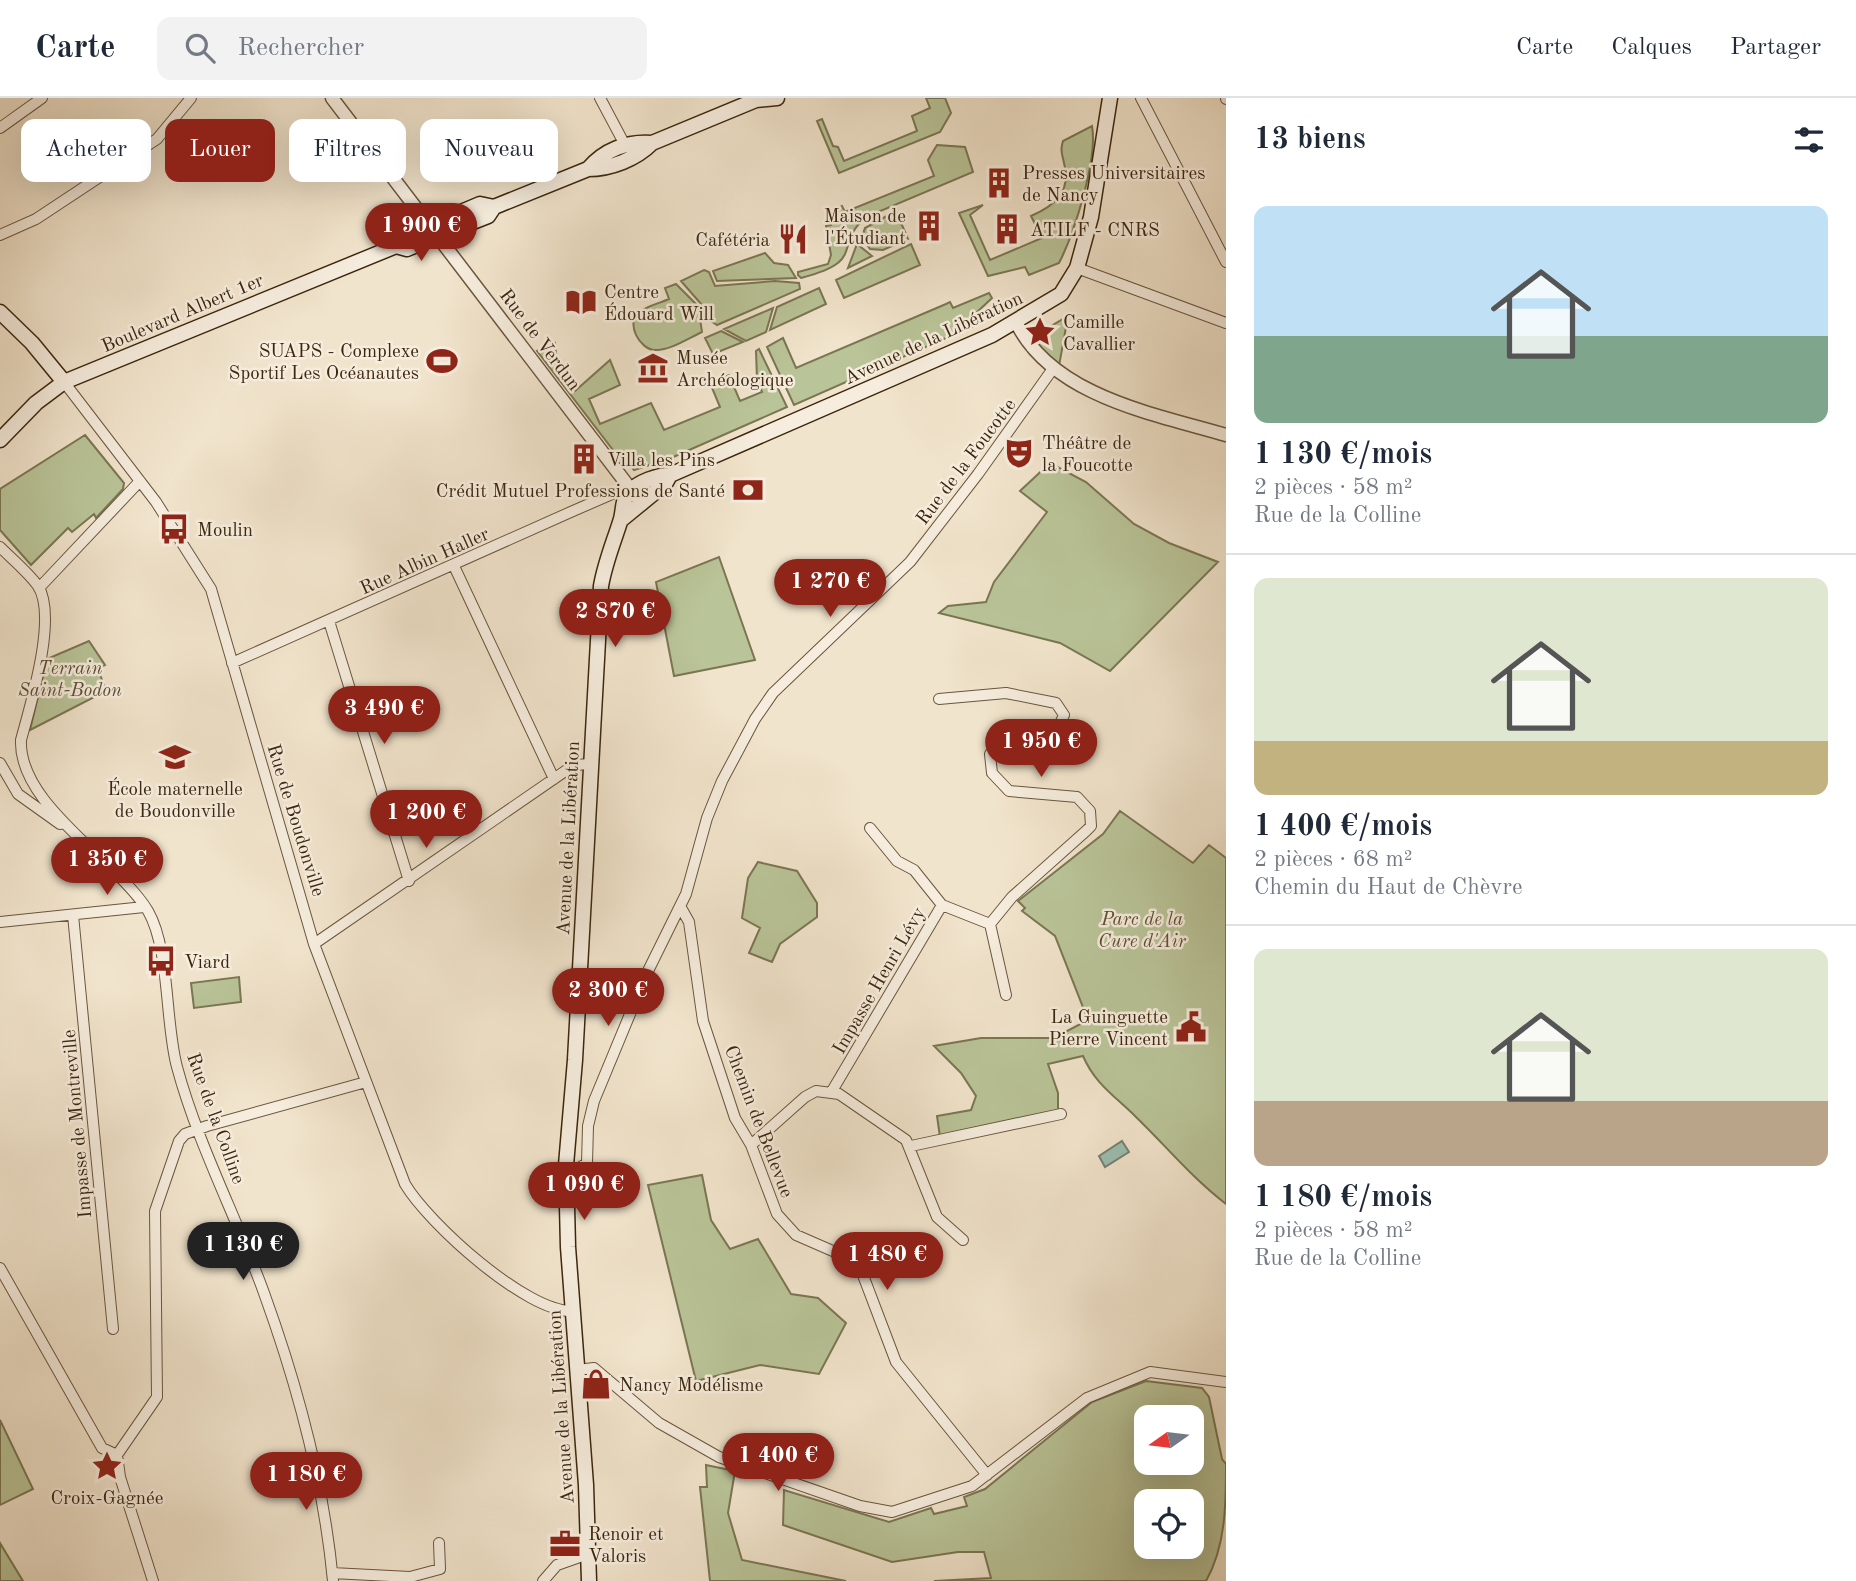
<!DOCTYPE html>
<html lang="fr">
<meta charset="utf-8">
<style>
:root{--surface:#fff;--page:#f2f2f3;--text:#1f2937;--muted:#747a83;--line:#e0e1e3;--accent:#8f2418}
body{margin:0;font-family:"Old Standard TT",serif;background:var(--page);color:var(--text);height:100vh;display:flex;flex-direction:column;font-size:26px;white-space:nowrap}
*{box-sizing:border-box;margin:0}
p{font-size:23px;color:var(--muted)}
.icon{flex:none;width:38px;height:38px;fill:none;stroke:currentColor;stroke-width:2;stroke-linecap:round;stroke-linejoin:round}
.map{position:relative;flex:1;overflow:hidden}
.panel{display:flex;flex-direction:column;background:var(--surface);width:630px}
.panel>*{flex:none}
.hud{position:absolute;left:21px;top:21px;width:665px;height:63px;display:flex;gap:14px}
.needle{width:46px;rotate:256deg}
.controls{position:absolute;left:1134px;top:1307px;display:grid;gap:14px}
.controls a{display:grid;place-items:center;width:70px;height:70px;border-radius:14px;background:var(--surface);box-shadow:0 7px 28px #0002;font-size:35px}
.price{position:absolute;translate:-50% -60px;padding:0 16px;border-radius:24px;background:var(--accent);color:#fff;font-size:23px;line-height:46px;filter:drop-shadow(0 2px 4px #0008)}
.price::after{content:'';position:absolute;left:50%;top:42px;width:21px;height:16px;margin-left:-10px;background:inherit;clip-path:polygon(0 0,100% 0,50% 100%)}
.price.active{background:#222;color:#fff}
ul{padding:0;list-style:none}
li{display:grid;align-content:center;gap:14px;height:371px;padding:0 28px}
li+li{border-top:2px solid var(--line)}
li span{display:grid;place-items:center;height:217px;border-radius:14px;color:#555}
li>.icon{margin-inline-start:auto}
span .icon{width:126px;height:126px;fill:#fffc;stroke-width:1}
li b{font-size:30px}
h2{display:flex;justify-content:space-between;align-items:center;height:84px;padding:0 28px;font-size:30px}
.chip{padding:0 24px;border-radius:14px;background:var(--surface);box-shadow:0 7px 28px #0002;font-size:24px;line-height:63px}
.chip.active{background:var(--accent);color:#fff}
header{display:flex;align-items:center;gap:42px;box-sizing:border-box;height:98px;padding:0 35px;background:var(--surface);border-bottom:2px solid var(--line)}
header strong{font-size:33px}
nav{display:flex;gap:38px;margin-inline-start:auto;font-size:24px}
.search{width:490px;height:63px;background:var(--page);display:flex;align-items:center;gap:18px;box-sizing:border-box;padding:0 24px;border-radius:14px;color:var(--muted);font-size:26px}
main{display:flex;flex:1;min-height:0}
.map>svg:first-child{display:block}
</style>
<header>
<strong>Carte</strong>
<div class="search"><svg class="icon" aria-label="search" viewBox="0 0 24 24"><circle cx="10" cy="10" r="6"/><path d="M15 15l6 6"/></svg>Rechercher</div>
<nav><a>Carte</a><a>Calques</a><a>Partager</a></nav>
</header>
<main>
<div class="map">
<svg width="1226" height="1483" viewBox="0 0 1226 1483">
<rect width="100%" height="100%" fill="#f1e4cc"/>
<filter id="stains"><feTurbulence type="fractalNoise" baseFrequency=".00286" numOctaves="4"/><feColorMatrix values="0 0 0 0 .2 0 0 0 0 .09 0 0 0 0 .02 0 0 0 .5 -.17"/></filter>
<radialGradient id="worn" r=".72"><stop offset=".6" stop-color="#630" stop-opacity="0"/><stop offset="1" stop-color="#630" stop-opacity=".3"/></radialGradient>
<path fill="#b9c498" stroke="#7a7652" stroke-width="2" fill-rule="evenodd" d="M926,0H945L951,15L940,34L839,75L817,23L822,21L833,48L838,49L844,63L917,33L912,18L930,10Z
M1092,28C1098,61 1074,136 1059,165L1029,177L1025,169L988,178L959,115L983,107L970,117L990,162L1042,140L1031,118C1054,108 1072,94 1064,65C1062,55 1060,53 1063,43Z
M937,47L965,49L973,74L866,119C832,148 868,163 801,180L798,177V174L828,166L831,157L826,128L831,127L827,114L842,108L845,114L934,78L928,62Z
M896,113L908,141L883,152L870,151L862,139L865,130Z
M857,146L872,158L848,170Z
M911,146L920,167L844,200L836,182Z
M765,155L774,165L788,167L796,180L717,183L713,173Z
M704,172L709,174L715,188L775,183L799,185L800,191L717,227L705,219L702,207L681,183Z
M676,186L698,208L702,234C689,240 669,253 655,252C640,252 625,225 639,214C647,208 660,205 669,201L665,190Z
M819,190L826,206L770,232L777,209Z
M989,195L992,200L975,216L980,225L794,307L767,249L783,240L796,270L946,206L950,204L953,210Z
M773,210L766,234L746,243L724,231Z
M1068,218L1059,268L1031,240Z
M721,233L743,244L713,256L705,240Z
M555,245L557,267L575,293L610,262L620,287L589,301L600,326L651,305L664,332L720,309L710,285L729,277L740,303L762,294L757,281L756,253L759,251L787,309L671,360L634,372L627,363L623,365L537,253Z
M85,337L124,385L123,391L96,420L94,416L72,434L68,430L31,467L0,432V391Z
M1050,365L1086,384L1134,426L1169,445L1218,464L1110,573L1060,545L939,515L948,508L986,504L994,484L1047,414L1020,393Z
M719,459L755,562L674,578L656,484Z
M89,543L105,567L98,571L106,593L30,632L47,561Z
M1120,713L1193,765L1209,747L1226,760V1106C1192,1080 1166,1048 1136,1019C1115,998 1095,986 1083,958L1048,966L1058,995V1012L940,1039L937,1018L971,1012L976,998L961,975L934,948L981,940H1054L1088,922L1055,838L1022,813L1025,810L1018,803L1103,736Z
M758,764L797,773L817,805V819L780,846L772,864L749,855L760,830L742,820L748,780Z
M239,879L241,904L194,910L191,885Z
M702,1077L711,1122L730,1151L758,1141L791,1196L818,1200L846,1225L819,1276L760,1267L696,1283L648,1087Z
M1146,1283L1202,1290L1209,1299L1222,1361L1226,1366C1226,1405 1226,1448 1206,1483H934L991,1480L984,1454H958L892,1464L783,1427L784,1392L889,1424L931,1410L934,1416L967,1408L964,1399L985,1391L1092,1304ZM1146,1320H1192V1365H1146ZM1146,1404H1192V1449H1146Z
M0,1322L33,1391L0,1407Z
M706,1367L735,1373L728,1415L742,1462L846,1483H710L700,1389H707Z
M0,1445L23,1483H0Z"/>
<path fill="#9bbfb2" stroke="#758270" stroke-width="2" d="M1122,1043L1129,1054L1105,1069L1099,1058Z"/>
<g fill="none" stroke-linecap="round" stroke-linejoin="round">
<g stroke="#69563d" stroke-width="12">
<path id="minor" d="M600,0L625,47
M1141,0L1226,164
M1226,0V1
M0,30L42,0
M0,137L36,121L157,41L191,0
M1077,170L1226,225
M64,284L156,404L211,491L314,846L405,1086C428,1125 527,1215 573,1213
M0,449C12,461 28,474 38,488C58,519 30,608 21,642C18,707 118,763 148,813C170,851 165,925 177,969C198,1047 237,1120 264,1195C297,1286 324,1387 333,1483
M454,468L554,681
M39,490L140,383
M329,523L409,783
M232,565L573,413L619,393L630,392
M939,601L1006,595L1056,605L1064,617L1057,632L999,644L990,656L992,675L1009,693L1077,699L1090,713L1091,728L1086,733L1012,799L990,826L1006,897
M0,665L18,696L60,726
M870,730L897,763L914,772L942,807L990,826
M680,808L689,824L703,923L735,1020L751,1047L777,1116L796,1137L858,1164L896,1264L987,1377
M73,817L113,1231
M0,824L144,809
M314,846L574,667L591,666
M832,993L942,807
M751,1047L805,999L816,993L839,996L906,1042L937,1119L963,1142
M911,1048L1061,1016
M566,1078L587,1065L588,1028L594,1003L647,875L686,796L707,720L722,683L755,621L773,595L910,464L978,376L1052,272
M0,1170L102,1350L117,1357
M577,1272L594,1270L659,1325L719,1359L860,1408L892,1414L972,1388L1087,1300L1150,1274L1226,1284
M332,1475L410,1479L440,1471L439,1445
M153,1483L120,1379L117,1357L157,1299L155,1113L179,1043L185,1036L207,1028L366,984
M543,1483L557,1467L588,1456"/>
</g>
<g stroke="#69563d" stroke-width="15">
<path id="tertiary" d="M332,0L642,406
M1016,224C1052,298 1154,316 1226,337"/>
</g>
<g stroke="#3c270d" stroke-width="17">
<path id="secondary" d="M588,71C604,52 627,43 652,45
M442,129L450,133L488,118L494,109
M396,148L402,138L415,133L422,137L442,129L447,120L480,106L494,109L588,71C611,71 636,61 652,45L756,2L777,0
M0,214L32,245L64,284
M0,342L36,305L64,284L396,148L407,151L419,146L422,137
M621,422L665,386L670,377
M589,1483L586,1387L568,1149L566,1067L575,962L601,488C605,465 613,446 620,424C624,414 621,402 630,393C639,384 657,377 670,377L992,237L1061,196L1077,170L1091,119L1110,0"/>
</g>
<use href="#minor" stroke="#f6edde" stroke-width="10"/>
<use href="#tertiary" stroke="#f6edde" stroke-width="12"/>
<use href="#secondary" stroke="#f6edde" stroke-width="14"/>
</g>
<defs>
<g id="building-bare" transform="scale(2.415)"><path d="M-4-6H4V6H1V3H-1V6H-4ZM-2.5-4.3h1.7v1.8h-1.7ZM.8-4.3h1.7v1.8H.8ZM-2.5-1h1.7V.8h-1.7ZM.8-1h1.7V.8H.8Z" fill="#8f2418" stroke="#f6edde" stroke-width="2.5" paint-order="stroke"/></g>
<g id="restaurant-bare" transform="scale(2.415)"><path d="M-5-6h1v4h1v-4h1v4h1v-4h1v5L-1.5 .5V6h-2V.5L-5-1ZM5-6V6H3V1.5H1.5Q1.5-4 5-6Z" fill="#8f2418" stroke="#f6edde" stroke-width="2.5" paint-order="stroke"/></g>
<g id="library-bare" transform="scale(2.415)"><path d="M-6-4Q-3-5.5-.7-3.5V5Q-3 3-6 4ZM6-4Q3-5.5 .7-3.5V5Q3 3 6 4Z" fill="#8f2418" stroke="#f6edde" stroke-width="2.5" paint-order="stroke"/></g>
<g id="sight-bare" transform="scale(2.415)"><path d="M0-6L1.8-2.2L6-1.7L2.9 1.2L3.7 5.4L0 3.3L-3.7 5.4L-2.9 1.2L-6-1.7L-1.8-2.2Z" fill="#8f2418" stroke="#f6edde" stroke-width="2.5" paint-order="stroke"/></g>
<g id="stadium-bare" transform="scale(2.415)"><path d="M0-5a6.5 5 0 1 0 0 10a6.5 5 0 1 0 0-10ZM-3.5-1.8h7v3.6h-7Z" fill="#8f2418" stroke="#f6edde" stroke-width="2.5" paint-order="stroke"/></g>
<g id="museum-bare" transform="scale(2.415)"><path d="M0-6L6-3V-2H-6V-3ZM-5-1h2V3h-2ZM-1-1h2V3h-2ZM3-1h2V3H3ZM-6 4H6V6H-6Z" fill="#8f2418" stroke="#f6edde" stroke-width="2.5" paint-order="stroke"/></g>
<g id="theatre-bare" transform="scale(2.415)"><path d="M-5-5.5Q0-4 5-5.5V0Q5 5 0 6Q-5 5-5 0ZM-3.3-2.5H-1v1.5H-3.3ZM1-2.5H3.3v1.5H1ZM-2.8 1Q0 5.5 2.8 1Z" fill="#8f2418" stroke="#f6edde" stroke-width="2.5" paint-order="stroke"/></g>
<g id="bank-bare" transform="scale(2.415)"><path d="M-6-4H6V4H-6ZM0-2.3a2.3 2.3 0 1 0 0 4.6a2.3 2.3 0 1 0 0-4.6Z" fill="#8f2418" stroke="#f6edde" stroke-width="2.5" paint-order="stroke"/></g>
<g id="bus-bare" transform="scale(2.415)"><path d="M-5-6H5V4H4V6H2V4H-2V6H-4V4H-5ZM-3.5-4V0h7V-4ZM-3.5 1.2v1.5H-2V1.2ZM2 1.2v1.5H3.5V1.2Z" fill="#8f2418" stroke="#f6edde" stroke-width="2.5" paint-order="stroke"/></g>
<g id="school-bare" transform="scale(2.415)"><path d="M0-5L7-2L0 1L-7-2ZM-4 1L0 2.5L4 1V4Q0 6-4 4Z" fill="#8f2418" stroke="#f6edde" stroke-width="2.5" paint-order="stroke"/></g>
<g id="civic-bare" transform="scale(2.415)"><path d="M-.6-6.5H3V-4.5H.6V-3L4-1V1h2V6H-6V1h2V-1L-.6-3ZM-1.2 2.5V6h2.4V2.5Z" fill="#8f2418" stroke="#f6edde" stroke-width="2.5" paint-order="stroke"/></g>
<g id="shop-bare" transform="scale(2.415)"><path d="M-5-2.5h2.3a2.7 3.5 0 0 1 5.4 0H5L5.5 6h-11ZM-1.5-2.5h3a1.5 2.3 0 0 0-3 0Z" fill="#8f2418" stroke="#f6edde" stroke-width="2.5" paint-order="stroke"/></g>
<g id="office-bare" transform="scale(2.415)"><path d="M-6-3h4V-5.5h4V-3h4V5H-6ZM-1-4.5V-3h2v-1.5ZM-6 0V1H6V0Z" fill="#8f2418" stroke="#f6edde" stroke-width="2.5" paint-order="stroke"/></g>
</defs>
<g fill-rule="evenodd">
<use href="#building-bare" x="999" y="85"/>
<use href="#building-bare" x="929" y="128"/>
<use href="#building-bare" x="1007" y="131"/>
<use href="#restaurant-bare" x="793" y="141"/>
<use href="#library-bare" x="581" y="204"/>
<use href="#sight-bare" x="1040" y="234"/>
<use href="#stadium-bare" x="442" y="263"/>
<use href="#museum-bare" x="653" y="270"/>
<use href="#theatre-bare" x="1019" y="355"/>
<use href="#building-bare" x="584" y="361"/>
<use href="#bank-bare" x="748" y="392"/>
<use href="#bus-bare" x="174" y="431"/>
<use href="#school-bare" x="175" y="659"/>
<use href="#bus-bare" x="161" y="863"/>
<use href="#civic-bare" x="1191" y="929"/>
<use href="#shop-bare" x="596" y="1286"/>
<use href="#sight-bare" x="107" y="1368"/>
<use href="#office-bare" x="565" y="1446"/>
</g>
<g text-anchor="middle" stroke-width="5" stroke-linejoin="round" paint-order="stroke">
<g font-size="19" fill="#3c270d" stroke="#f6edde" text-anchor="start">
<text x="1022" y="81">Presses Universitaires<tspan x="1022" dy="22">de Nancy</tspan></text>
<text x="906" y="124" text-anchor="end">Maison de<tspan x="906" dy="22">l'Étudiant</tspan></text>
<text x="1030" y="138">ATILF - CNRS</text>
<text x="770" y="148" text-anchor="end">Cafétéria</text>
<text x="604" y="200">Centre<tspan x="604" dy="22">Édouard Will</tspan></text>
<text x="1063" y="230">Camille<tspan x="1063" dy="22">Cavallier</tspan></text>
<text x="419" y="259" text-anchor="end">SUAPS - Complexe<tspan x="419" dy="22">Sportif Les Océanautes</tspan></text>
<text x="676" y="266">Musée<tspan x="676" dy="22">Archéologique</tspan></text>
<text x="1042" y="351">Théâtre de<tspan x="1042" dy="22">la Foucotte</tspan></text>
<text x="607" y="368">Villa les Pins</text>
<text x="725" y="399" text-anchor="end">Crédit Mutuel Professions de Santé</text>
<text x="197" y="438">Moulin</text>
<text x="175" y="697" text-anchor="middle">École maternelle<tspan x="175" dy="22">de Boudonville</tspan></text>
<text x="184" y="870">Viard</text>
<text x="1168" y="925" text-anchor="end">La Guinguette<tspan x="1168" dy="22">Pierre Vincent</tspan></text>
<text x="619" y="1293">Nancy Modélisme</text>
<text x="107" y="1406" text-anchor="middle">Croix-Gagnée</text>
<text x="588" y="1442">Renoir et<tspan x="588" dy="22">Valoris</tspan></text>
</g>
<g font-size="19" fill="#3c270d" stroke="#f6edde">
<text transform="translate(182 214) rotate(-23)" y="7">Boulevard Albert 1er</text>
<text transform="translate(933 239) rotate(-25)" y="7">Avenue de la Libération</text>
<text transform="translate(541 241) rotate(53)" y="7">Rue de Verdun</text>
<text transform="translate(965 363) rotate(-53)" y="7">Rue de la Foucotte</text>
<text transform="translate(424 462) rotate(-24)" y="7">Rue Albin Haller</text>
<text transform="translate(297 722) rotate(73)" y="7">Rue de Boudonville</text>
<text transform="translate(567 740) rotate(-87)" y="7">Avenue de la Libération</text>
<text transform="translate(878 882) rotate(-60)" y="7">Impasse Henri Lévy</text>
<text transform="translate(217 1020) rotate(70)" y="7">Rue de la Colline</text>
<text transform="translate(760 1023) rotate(69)" y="7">Chemin de Bellevue</text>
<text transform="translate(76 1026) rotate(-95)" y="7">Impasse de Montreville</text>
<text transform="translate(560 1309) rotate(-94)" y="7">Avenue de la Libération</text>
</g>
<g font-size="19" font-style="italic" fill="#5b4e30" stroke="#f6edde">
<text x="70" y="576">Terrain<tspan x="70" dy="22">Saint-Bodon</tspan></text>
<text x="1142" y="827">Parc de la<tspan x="1142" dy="22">Cure d'Air</tspan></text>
</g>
</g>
<rect width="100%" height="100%" filter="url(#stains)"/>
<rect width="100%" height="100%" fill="url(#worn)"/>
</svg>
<div class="controls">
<a><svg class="needle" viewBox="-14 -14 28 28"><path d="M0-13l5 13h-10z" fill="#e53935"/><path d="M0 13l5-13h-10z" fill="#747a83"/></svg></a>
<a><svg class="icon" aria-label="locate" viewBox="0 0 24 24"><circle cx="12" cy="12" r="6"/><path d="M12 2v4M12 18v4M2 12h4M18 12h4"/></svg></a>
</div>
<b class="price" style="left:421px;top:165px">1 900 €</b>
<b class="price" style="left:830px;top:521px">1 270 €</b>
<b class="price" style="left:615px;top:551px">2 870 €</b>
<b class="price" style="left:384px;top:648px">3 490 €</b>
<b class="price" style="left:1041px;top:681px">1 950 €</b>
<b class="price" style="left:426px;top:752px">1 200 €</b>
<b class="price" style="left:107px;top:799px">1 350 €</b>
<b class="price" style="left:608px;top:930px">2 300 €</b>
<b class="price" style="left:584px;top:1124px">1 090 €</b>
<b class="price active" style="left:243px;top:1184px">1 130 €</b>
<b class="price" style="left:887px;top:1194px">1 480 €</b>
<b class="price" style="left:778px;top:1395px">1 400 €</b>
<b class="price" style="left:306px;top:1414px">1 180 €</b>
<div class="hud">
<a class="chip">Acheter</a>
<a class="chip active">Louer</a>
<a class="chip">Filtres</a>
<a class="chip">Nouveau</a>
</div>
</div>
<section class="panel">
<h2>13 biens<svg class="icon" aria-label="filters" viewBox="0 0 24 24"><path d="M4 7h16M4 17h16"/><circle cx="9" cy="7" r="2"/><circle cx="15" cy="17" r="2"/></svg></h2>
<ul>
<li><span style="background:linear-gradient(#bfe0f5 60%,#7fa58c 0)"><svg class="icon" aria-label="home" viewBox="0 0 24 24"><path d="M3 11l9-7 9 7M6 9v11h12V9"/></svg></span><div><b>1 130 €/mois</b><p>2 pièces · 58 m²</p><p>Rue de la Colline</p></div></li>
<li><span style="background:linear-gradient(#dfe7d0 75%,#c2b280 0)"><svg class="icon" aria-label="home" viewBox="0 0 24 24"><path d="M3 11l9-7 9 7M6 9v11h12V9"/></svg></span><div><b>1 400 €/mois</b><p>2 pièces · 68 m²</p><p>Chemin du Haut de Chèvre</p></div></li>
<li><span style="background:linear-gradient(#dfe7d0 70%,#b9a48a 0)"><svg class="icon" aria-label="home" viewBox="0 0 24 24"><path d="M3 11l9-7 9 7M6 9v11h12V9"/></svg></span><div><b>1 180 €/mois</b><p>2 pièces · 58 m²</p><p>Rue de la Colline</p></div></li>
</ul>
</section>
</main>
